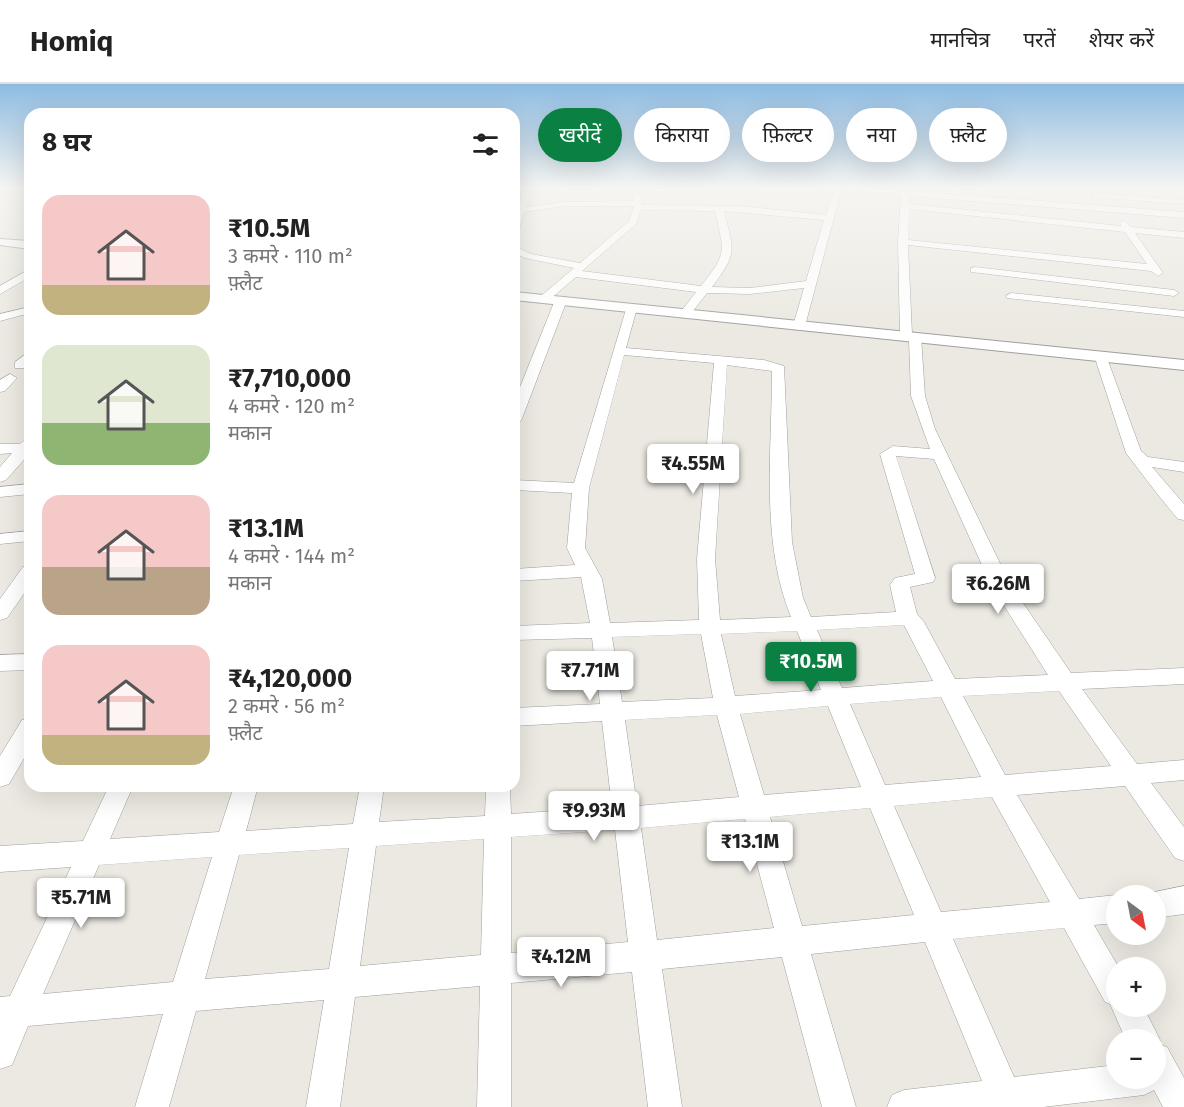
<!DOCTYPE html>
<html lang="hi">
<meta charset="utf-8">
<style>
:root{--surface:#fff;--page:#f6f6f6;--text:#222;--muted:#767676;--line:#e0e0e0;--accent:#0b8043}
body{margin:0;font-family:"Fira Sans","Noto Sans Devanagari",sans-serif;background:var(--page);color:var(--text);height:100vh;display:flex;flex-direction:column;font-size:22px;white-space:nowrap}
*{box-sizing:border-box;margin:0}
p{font-size:20px;color:var(--muted)}
.icon{flex:none;width:33px;height:33px;fill:none;stroke:currentColor;stroke-width:2;stroke-linecap:round;stroke-linejoin:round}
.map{position:relative;flex:1;overflow:hidden}
.sheet{position:absolute;left:24px;top:24px;width:496px;height:684px;display:flex;flex-direction:column;background:var(--surface);border-radius:18px;box-shadow:0 6px 24px #0002}
.sheet>*{flex:none}
.guide{position:absolute;left:538px;top:24px;width:555px;height:54px;display:flex;gap:12px}
.needle{width:39px;rotate:148deg}
.buttons{position:absolute;left:1106px;top:801px;display:grid;gap:12px}
.buttons a{display:grid;place-items:center;width:60px;height:60px;border-radius:50%;background:var(--surface);box-shadow:0 6px 24px #0002;font-size:30px}
.price{position:absolute;translate:-50% -51px;padding:0 14px;border-radius:6px;background:#fff;color:#222;font-size:20px;line-height:39px;filter:drop-shadow(0 2px 3px #0008)}
.price::after{content:'';position:absolute;left:50%;top:36px;width:18px;height:14px;margin-left:-9px;background:inherit;clip-path:polygon(0 0,100% 0,50% 100%)}
.price.selected{background:var(--accent);color:#fff}
ul{padding:0;list-style:none}
li{display:flex;align-items:center;gap:18px;height:150px;padding:0 18px}
li span{display:grid;place-items:center;flex:none;width:168px;height:120px;border-radius:18px;color:#555}
li>.icon{margin-inline-start:auto}
span .icon{width:72px;height:72px;fill:#fffc;stroke-width:1}
li b{font-size:26px}
h2{display:flex;justify-content:space-between;align-items:center;height:72px;padding:0 18px;font-size:26px}
.tag{padding:0 21px;border-radius:27px;background:var(--surface);box-shadow:0 6px 24px #0002;font-size:21px;line-height:54px}
.tag.selected{background:var(--accent);color:#fff}
header{display:flex;align-items:center;gap:36px;box-sizing:border-box;height:84px;padding:0 30px;background:var(--surface);border-bottom:2px solid var(--line)}
header strong{font-size:28px}
nav{display:flex;gap:33px;margin-inline-start:auto;font-size:21px}
.map>svg:first-child{display:block}
</style>
<header>
<strong>Homiq</strong>
<nav><a>मानचित्र</a><a>परतें</a><a>शेयर करें</a></nav>
</header>
<div class="map">
<svg width="1184" height="1023" viewBox="0 0 1184 1023">
<rect width="100%" height="100%" fill="#ebe9e1"/>
<g fill="none" stroke-linecap="round" stroke-linejoin="round">
<g stroke="#9f9f9f" stroke-width="1">
<path id="minor" d="M524,103H532L526,123L565,118L633,117V112L637,110L641,112L642,121L740,122L826,131L833,108L636,107L632,105L859,103L1184,128V134L909,112V120L1121,142L1120,139L1124,136L1131,143L1184,148V154L1135,149L1163,189L1158,192L1151,187L908,161L912,250L921,253L925,312L935,345L1010,500L1071,589L1184,584V600L1082,605L1137,680L1184,676V696L1151,699L1184,743V777L1175,774L1125,702L1017,711L1079,815L1116,811L1117,812L1116,839L1094,841L1119,884H1116V922H1143L1160,956L1158,960L1167,963L1184,994V1023H1163L1154,1006L1144,1011L1043,1023H887L892,1011L904,1006L982,997L925,858L811,870L856,1023H822L782,873L662,885L682,1023H648L632,888L511,899V1023H477L480,902L355,913L340,1023H306L324,916L196,927L169,1023H135L163,930L28,942L12,981L0,985V913L10,912L71,783L0,788V762L83,757L109,702H133L110,755L219,748L234,702H258L246,747L353,740L360,702H384L379,738L485,732L486,702H510L511,730L612,723L602,637L514,642V624L600,620L592,554L514,556V542L590,539L581,493L514,497V485L575,481L567,464L572,409L514,406V396L574,399L627,222L637,224L626,264L764,276L784,282L792,458L803,514L811,533L896,528L890,501L895,494L915,490L880,370L893,362L930,365L911,312L909,256L900,253L898,158L901,111L841,107L805,242L799,246L793,242L804,204L750,210L707,209L689,232L685,233L679,230L696,208L576,193L549,216H541V212L574,184L525,174L514,169V162L531,170L580,179L629,137L634,122H565L524,128L519,146L514,149V131ZM909,125L1125,148L1147,180L908,156ZM641,126L715,127C724,168 728,168 701,202L582,187L636,140ZM724,127L824,136L806,197L750,204L712,203C738,168 734,168 724,127ZM624,271L714,279L697,475L699,536L610,539L602,495L585,464L589,404ZM727,281L772,287C772,367 760,457 791,533L720,536L715,475ZM896,372L934,375L991,501L1048,591L955,595L924,538L917,530L910,503L933,498L935,494ZM904,541L933,597L842,604L817,546ZM797,547L821,606L735,612L721,550ZM701,550L713,614L622,618L612,553ZM1059,607L1111,682L1005,691L963,612ZM941,613L981,693L885,701L850,620ZM828,622L861,703L764,711L740,630ZM717,631L739,713L637,722L625,636ZM992,713L1050,818L941,828L894,722ZM870,724L914,831L802,842L770,733ZM745,735L774,844L657,856L641,744ZM615,746L628,858L511,869V753ZM484,755L481,871L360,882L376,762ZM349,764L329,885L205,895L239,771ZM212,773L173,898L43,910L99,781ZM1064,844L1105,918L1110,920L1126,956H1155V994H1116V981L1014,993L953,855Z
M1094,109L1184,116V120L1091,113Z
M975,183L1174,206L1179,209L1174,212L971,188V184Z
M30,185V193L0,210V202Z
M1011,209L1184,227V233L1007,214L1006,212Z
M561,213L567,216L521,337L514,341V318L555,216Z
M30,223V229L0,237V230Z
M30,267V278L25,284H15V278Z
M1101,270L1107,274L1141,367L1148,373L1184,378V388L1152,383L1184,420V436L1178,435C1159,413 1143,391 1126,369L1095,274Z
M10,290L17,294L5,307L0,308V296Z
M30,352V369L6,396L0,398V383L12,369L0,370V360H20Z
M30,400V410L0,413V403Z
M30,447V457L0,460V450Z
M30,481V501L7,534L0,536V515L23,483Z
M30,570V586L0,587V571Z
M30,634V664L9,700L0,703V672L22,636Z
M1184,802V830L1155,834V812L1145,810Z"/>
</g>
<g stroke="#9f9f9f" stroke-width="2">
<path id="tertiary" d="M0,155L30,157V165L0,161Z
M514,208L1184,276V286L514,216Z"/>
</g>
<use href="#minor" fill="#fff" fill-rule="evenodd"/>
<use href="#tertiary" fill="#fff" fill-rule="evenodd"/>
</g>
<linearGradient id="sky" x2="0" y2="1"><stop stop-color="#8dbbe1"/><stop offset="0.42" stop-color="#f6f5f2"/><stop offset="1" stop-color="#f6f5f2" stop-opacity="0"/></linearGradient>
<rect width="1184" height="247" fill="url(#sky)"/>
</svg>
<div class="buttons">
<a><svg class="needle" viewBox="-14 -14 28 28"><path d="M0-13l5 13h-10z" fill="#e53935"/><path d="M0 13l5-13h-10z" fill="#767676"/></svg></a>
<a>+</a>
<a>−</a>
</div>
<b class="price" style="left:693px;top:411px">₹4.55M</b>
<b class="price" style="left:998px;top:531px">₹6.26M</b>
<b class="price selected" style="left:811px;top:609px">₹10.5M</b>
<b class="price" style="left:590px;top:618px">₹7.71M</b>
<b class="price" style="left:594px;top:758px">₹9.93M</b>
<b class="price" style="left:750px;top:789px">₹13.1M</b>
<b class="price" style="left:81px;top:845px">₹5.71M</b>
<b class="price" style="left:561px;top:904px">₹4.12M</b>
<div class="guide">
<a class="tag selected">खरीदें</a>
<a class="tag">किराया</a>
<a class="tag">फ़िल्टर</a>
<a class="tag">नया</a>
<a class="tag">फ़्लैट</a>
</div>
<section class="sheet">
<h2>8 घर<svg class="icon" aria-label="filters" viewBox="0 0 24 24"><path d="M4 7h16M4 17h16"/><circle cx="9" cy="7" r="2"/><circle cx="15" cy="17" r="2"/></svg></h2>
<ul>
<li><span style="background:linear-gradient(#f6c9c9 75%,#c2b280 0)"><svg class="icon" aria-label="home" viewBox="0 0 24 24"><path d="M3 11l9-7 9 7M6 9v11h12V9"/></svg></span><div><b>₹10.5M</b><p>3 कमरे · 110 m²</p><p>फ़्लैट</p></div></li>
<li><span style="background:linear-gradient(#dfe7d0 65%,#8fb573 0)"><svg class="icon" aria-label="home" viewBox="0 0 24 24"><path d="M3 11l9-7 9 7M6 9v11h12V9"/></svg></span><div><b>₹7,710,000</b><p>4 कमरे · 120 m²</p><p>मकान</p></div></li>
<li><span style="background:linear-gradient(#f6c9c9 60%,#b9a48a 0)"><svg class="icon" aria-label="home" viewBox="0 0 24 24"><path d="M3 11l9-7 9 7M6 9v11h12V9"/></svg></span><div><b>₹13.1M</b><p>4 कमरे · 144 m²</p><p>मकान</p></div></li>
<li><span style="background:linear-gradient(#f6c9c9 75%,#c2b280 0)"><svg class="icon" aria-label="home" viewBox="0 0 24 24"><path d="M3 11l9-7 9 7M6 9v11h12V9"/></svg></span><div><b>₹4,120,000</b><p>2 कमरे · 56 m²</p><p>फ़्लैट</p></div></li>
</ul>
</section>
</div>
